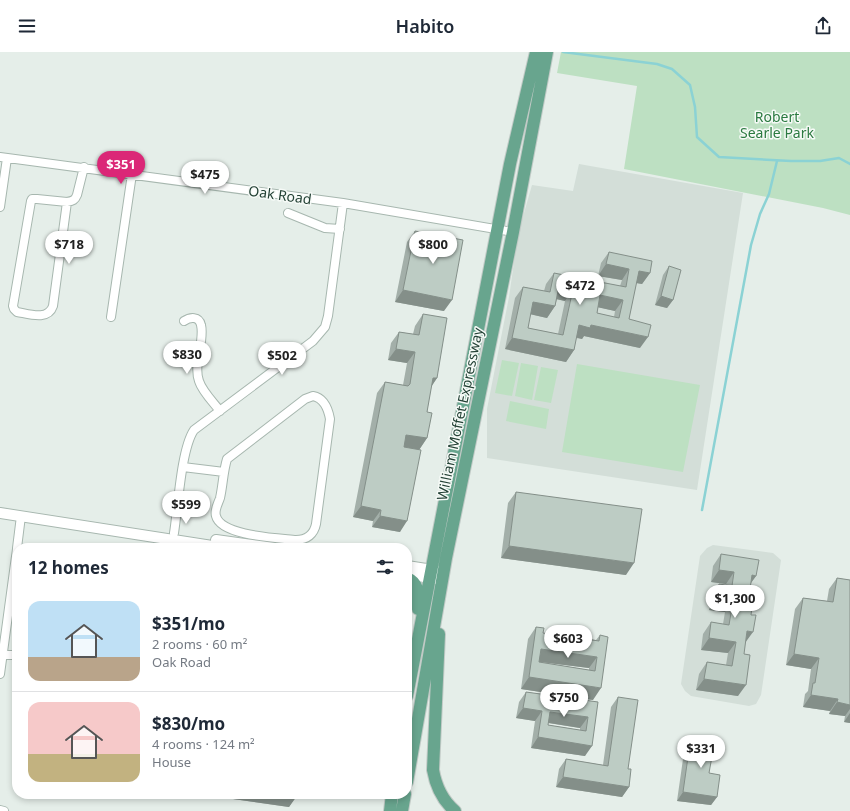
<!DOCTYPE html>
<meta charset="utf-8">
<style>
:root{--surface:#fff;--page:#f2f2f3;--text:#1f2937;--muted:#747a83;--line:#e0e1e3;--accent:#db2777}
body{margin:0;font-family:"Noto Sans",sans-serif;background:var(--page);color:var(--text);height:100vh;display:flex;flex-direction:column;font-size:15px;white-space:nowrap}
*{box-sizing:border-box;margin:0}
p{font-size:13px;color:var(--muted)}
.icon{flex:none;width:22px;height:22px;fill:none;stroke:currentColor;stroke-width:2;stroke-linecap:round;stroke-linejoin:round}
.map{position:relative;flex:1;overflow:hidden}
.drawer{position:absolute;left:12px;top:491px;width:400px;height:256px;display:flex;flex-direction:column;background:var(--surface);border-radius:16px;box-shadow:0 2px 6px #0003}
.drawer>*{flex:none}
.price{position:absolute;translate:-50% -34px;padding:0 9px;border-radius:14px;background:#fff;color:#222;font-size:13px;line-height:26px;filter:drop-shadow(0 1px 2px #0008)}
.price::after{content:'';position:absolute;left:50%;top:24px;width:12px;height:9px;margin-left:-6px;background:inherit;clip-path:polygon(0 0,100% 0,50% 100%)}
.price.on{background:var(--accent);color:#fff}
ul{padding:0;list-style:none}
li{display:flex;align-items:center;gap:12px;height:100px;padding:0 16px}
li+li{border-top:1px solid var(--line)}
li span{display:grid;place-items:center;flex:none;width:112px;height:80px;border-radius:12px;color:#555}
li>.icon{margin-inline-start:auto}
span .icon{width:48px;height:48px;fill:#fffc;stroke-width:1}
li b{font-size:17px}
h2{display:flex;justify-content:space-between;align-items:center;height:48px;padding:0 16px;font-size:17px}
header{display:flex;justify-content:space-between;align-items:center;height:52px;padding:0 16px;background:var(--surface);font-size:18px;font-weight:600}
.map>svg:first-child{display:block}
</style>
<header><svg class="icon" aria-label="menu" viewBox="0 0 24 24"><path d="M4 6h16M4 12h16M4 18h16"/></svg>Habito<svg class="icon" aria-label="share" viewBox="0 0 24 24"><path d="M12 15V3M7 8l5-5 5 5M5 13v7h14v-7"/></svg></header>
<div class="map">
<svg width="850" height="759" viewBox="0 0 850 759">
<rect width="100%" height="100%" fill="#e5eee9"/>
<path fill="#d3ded8" d="M579,112L743,141L697,438L487,406V357L509,245L518,182L532,133L573,139Z
M713,493L773,501L781,508L761,643L756,652L749,654L691,644L685,639L681,632L700,504L707,496Z"/>
<path fill="#bde0c2" d="M561,0H850V163L823,156L624,117L637,34L557,21Z
M502,308L519,311L512,344L495,341Z
M521,311L538,314L532,348L515,344Z
M577,312L700,333L683,420L562,400Z
M541,315L558,318L551,351L534,348Z
M510,349L549,357L546,377L506,369Z"/>
<g fill="none" stroke-linecap="round" stroke-linejoin="round">
<path stroke="#8bd2d4" stroke-width="2.5" d="M563,0L657,12L672,17L690,33L695,55L697,85L719,105L791,109H820L839,106L850,112
M702,458L751,193L760,162L769,142L777,109"/>
<g stroke="#a7b7af" stroke-width="10">
<path id="minor" d="M0,105L343,151L513,180
M67,150L53,254C48,269 29,262 17,260L14,257L13,254L31,149L32,147H37L67,150C73,149 75,148 77,143L84,115
M0,155L7,106
M288,161L325,176L340,177
M111,265L132,122
M184,269C190,265 199,264 201,273C205,289 193,312 199,329C202,339 213,350 220,359
M313,344C324,346 328,356 330,367L316,472C314,482 307,488 296,488C278,486 221,484 216,464C214,458 218,452 220,446C223,433 223,420 227,407L305,347Z
M183,415L224,420
M174,481C178,456 181,397 194,378L313,289L325,275L328,264L343,151
M17,496L21,464
M0,603H17
M0,622L17,497
M0,758L4,759"/>
</g>
<g stroke="#a7b7af" stroke-width="12">
<path id="tertiary" d="M0,461L225,496
M216,488L274,496
M407,514L439,519
M407,522L442,528"/>
</g>
<g stroke="#c1cac6" stroke-width="14">
<path id="primary" d="M407,526C421,532 417,545 418,557
M439,582L433,718C436,735 442,748 455,759
M407,644L510,112L536,0
M407,730L446,506L513,180L547,0
M390,759L392,742
M402,759L405,742"/>
</g>
<use href="#minor" stroke="#fff" stroke-width="8"/>
<use href="#tertiary" stroke="#fff" stroke-width="10"/>
<use href="#primary" stroke="#68a58e" stroke-width="12"/>
</g>
<path fill="#a3afa9" fill-rule="evenodd" d="M415,179L444,259L395,250L407,190Z
M609,200L650,221L642,232L636,231L629,267L640,296L584,284L582,287L576,286L574,298L566,310L505,297L515,246L523,235L544,239L546,232L554,221L577,226L579,222L600,230L620,234L622,228L598,224L601,211ZM557,247L565,249L558,282L528,276L530,262L547,266L555,254ZM598,255L615,259L614,265L597,261Z
M669,214L673,248L667,256L655,253L663,223Z
M423,262L437,326L431,335L427,360V386L419,398L400,480L372,475L373,469L353,465L377,341L385,330L403,333L407,311L388,308L391,291L399,280L413,282L415,274Z
M516,440L626,523L501,506L508,451Z
M721,502L756,524L751,531L745,591L738,644L696,638L699,622L707,610L726,613L728,601L701,598L703,582L711,570L723,572L725,560L709,558L711,544L719,532L725,533L726,532L711,530L713,514Z
M837,526L850,528V671L844,670L845,664L829,662L830,659L803,655L805,642L808,639L811,617L786,613L795,557L803,546L827,549L829,537Z
M536,575L543,581L596,588L600,583L593,648L521,637L528,587ZM539,610L589,616V618Z
M526,640L598,650L585,704L531,696L535,669L516,666L519,650ZM548,671L580,676V678L548,673Z
M618,645L628,717L629,735L622,745L556,735L559,717L566,707L603,713L611,655Z
M691,684L709,721L717,745L711,753L677,749L685,693Z
M234,742H297L289,755L233,747Z"/>
<path fill="#848f89" d="M606,212L629,217L622,228L598,224Z
M639,219L650,221L642,232L631,230Z
M559,234L573,237L565,249L551,246Z
M403,238L452,248L444,259L395,250Z
M600,243L623,248L615,259L592,254Z
M661,244L673,248L667,256L655,253Z
M533,250L555,254L547,266L525,261Z
M579,273H591L648,285L640,296L584,284L582,287L571,284Z
M512,286L574,298L566,310L505,297Z
M396,297L415,300L407,311L388,308Z
M433,326H437L429,338Z
M406,383L427,386L419,398L399,394Z
M361,454L381,458L373,469L353,465Z
M380,464L407,469L400,480L372,475Z
M509,494L634,511L626,523L501,506Z
M719,518L734,520L726,532L711,530Z
M752,523L756,524L748,535Z
M717,547L733,549L725,560L709,558Z
M747,579L753,580L745,591Z
M709,586L736,590L728,601L701,598Z
M541,597L597,605L589,616L533,609Z
M794,602L819,606L811,617L786,613Z
M529,625L601,636L593,648L521,637Z
M704,627L746,633L738,644L696,638Z
M811,643L838,647L830,659L803,655Z
M837,650L850,653V657L845,664L829,662Z
M523,656L542,659L535,669L516,666Z
M550,660L588,665L580,676L543,670Z
M850,661V671L844,670Z
M538,685L592,694L585,704L531,696Z
M563,725L629,735L622,745L556,735Z
M683,740L717,745L711,753L677,749Z
M237,742H285L297,744L289,755L233,747Z"/>
<path fill="#bdccc4" stroke="#848f89" fill-rule="evenodd" d="M415,179L463,188L452,248L403,238Z
M609,200L652,209L650,221L639,219L629,267L651,273L648,285L591,273L590,276L579,273L574,298L512,286L523,235L550,240L554,221L579,226V222L600,227V230L626,235L629,217L606,212ZM559,234L573,237L563,283L528,276L533,250L555,254ZM600,243L623,248L619,266L597,261Z
M669,214L681,218L673,248L661,244Z
M423,262L447,266L437,326H433L427,360L432,361L427,386L406,383L404,395L421,398L407,469L380,464L381,458L361,454L385,330L408,334L410,332L415,300L396,297L399,280L419,283Z
M516,440L642,457L634,511L509,494Z
M721,502L759,508L756,524L752,523L750,537L754,538L751,563H756L753,580L747,579L744,602L750,603L746,633L704,627L707,610L732,614L736,590L709,586L711,570L729,573L733,549L717,547L719,532L732,534L734,520L719,518Z
M837,526L850,528V653L837,650L838,647L811,643L813,631H815L819,606L794,602L803,546L833,550Z
M536,575L544,576L543,581L599,589L600,583L608,585L601,636L529,625ZM541,597L597,605L595,619L539,610Z
M526,640L598,650L592,694L538,685L542,659L523,656ZM550,660L588,665L586,679L548,673Z
M618,645L638,648L628,717H631L629,735L563,725L566,707L608,714Z
M691,684L715,688L709,721L720,723L717,745L683,740Z
M285,742H297V744Z"/>
<g text-anchor="middle" stroke-width="3" stroke-linejoin="round" paint-order="stroke">
<g font-size="14" fill="#2b7a40" stroke="#f6faf7">
<text x="777" y="70">Robert<tspan x="777" dy="16">Searle Park</tspan></text>
</g>
<g font-size="14" fill="#234135" stroke="#f6faf7">
<text transform="translate(280 143) rotate(8)" y="5">Oak Road</text>
<text transform="translate(460 362) rotate(-78)" y="5">William Moffet Expressway</text>
</g>
</g>
</svg>
<b class="price on" style="left:121px;top:133px">$351</b>
<b class="price" style="left:205px;top:143px">$475</b>
<b class="price" style="left:69px;top:213px">$718</b>
<b class="price" style="left:433px;top:213px">$800</b>
<b class="price" style="left:580px;top:254px">$472</b>
<b class="price" style="left:187px;top:323px">$830</b>
<b class="price" style="left:282px;top:324px">$502</b>
<b class="price" style="left:186px;top:473px">$599</b>
<b class="price" style="left:735px;top:567px">$1,300</b>
<b class="price" style="left:568px;top:607px">$603</b>
<b class="price" style="left:564px;top:666px">$750</b>
<b class="price" style="left:701px;top:717px">$331</b>
<section class="drawer">
<h2>12 homes<svg class="icon" aria-label="filters" viewBox="0 0 24 24"><path d="M4 7h16M4 17h16"/><circle cx="9" cy="7" r="2"/><circle cx="15" cy="17" r="2"/></svg></h2>
<ul>
<li><span style="background:linear-gradient(#bfe0f5 70%,#b9a48a 0)"><svg class="icon" aria-label="home" viewBox="0 0 24 24"><path d="M3 11l9-7 9 7M6 9v11h12V9"/></svg></span><div><b>$351/mo</b><p>2 rooms · 60 m²</p><p>Oak Road</p></div></li>
<li><span style="background:linear-gradient(#f6c9c9 65%,#c2b280 0)"><svg class="icon" aria-label="home" viewBox="0 0 24 24"><path d="M3 11l9-7 9 7M6 9v11h12V9"/></svg></span><div><b>$830/mo</b><p>4 rooms · 124 m²</p><p>House</p></div></li>
</ul>
</section>
</div>
